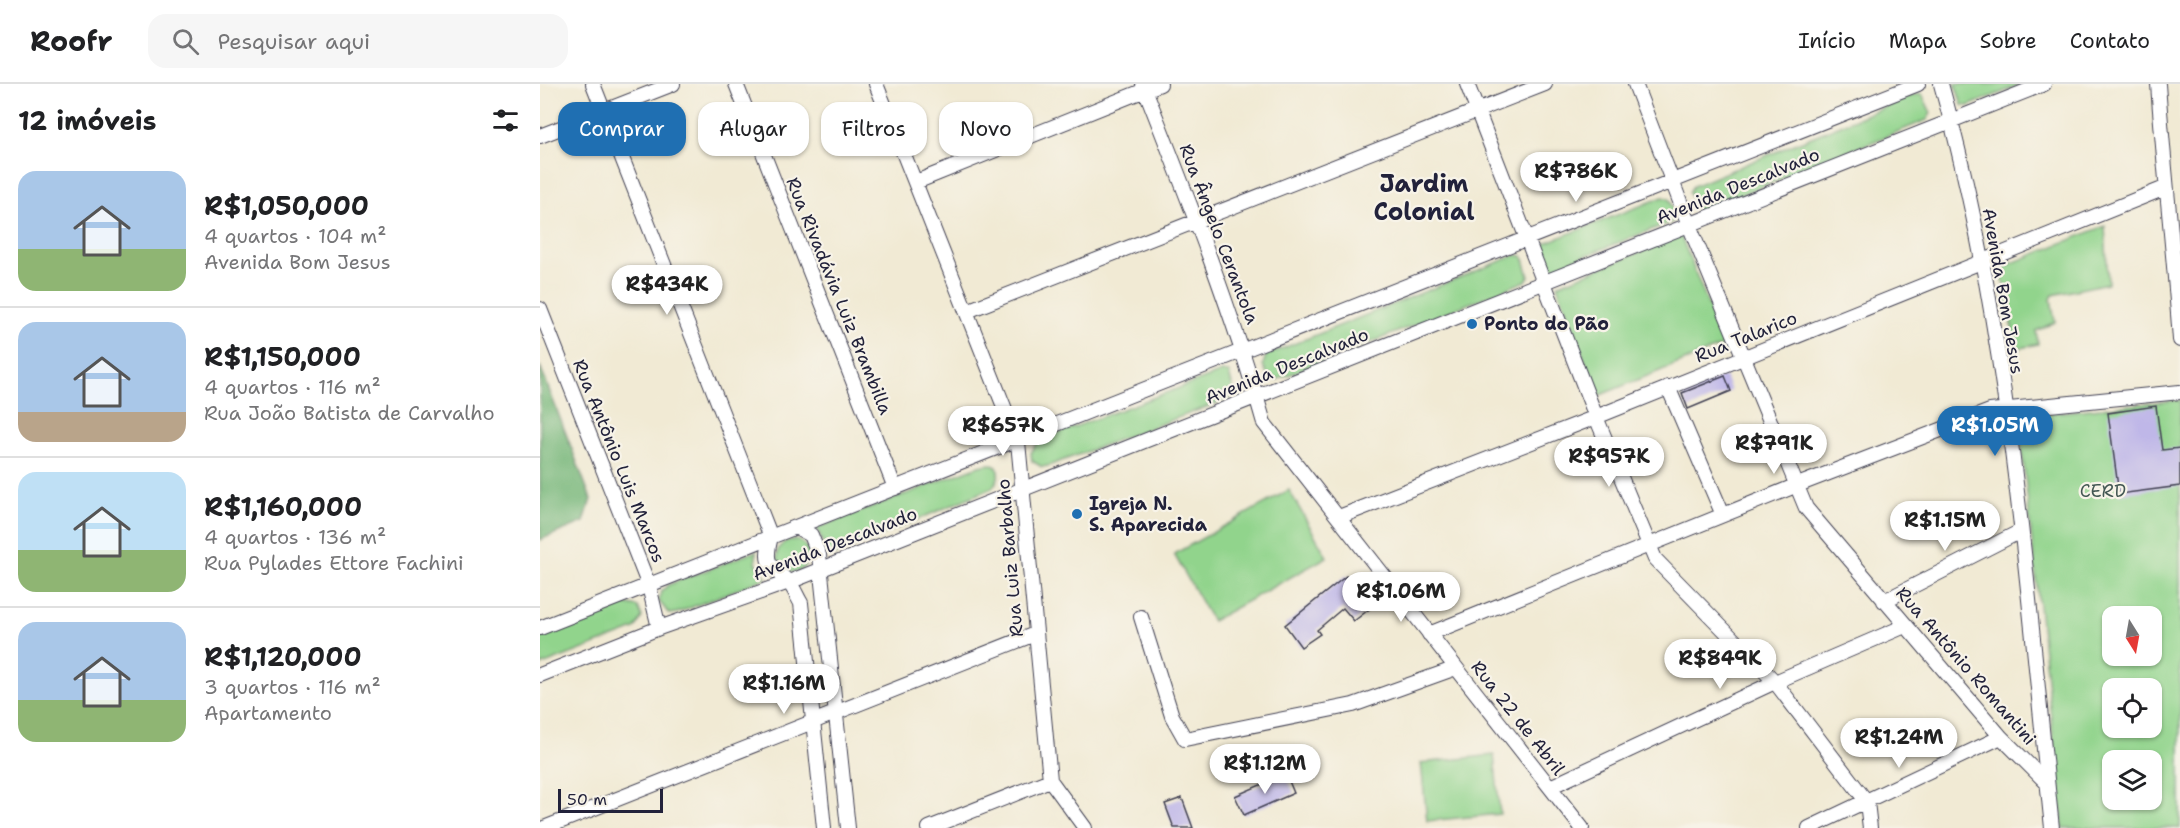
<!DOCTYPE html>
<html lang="pt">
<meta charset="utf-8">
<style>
:root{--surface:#fff;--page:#f6f6f6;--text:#202124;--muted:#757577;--line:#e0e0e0;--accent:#1f6fb2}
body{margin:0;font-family:"Shantell Sans",sans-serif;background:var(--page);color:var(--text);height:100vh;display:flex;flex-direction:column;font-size:22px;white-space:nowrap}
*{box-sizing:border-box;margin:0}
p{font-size:20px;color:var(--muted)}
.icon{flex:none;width:33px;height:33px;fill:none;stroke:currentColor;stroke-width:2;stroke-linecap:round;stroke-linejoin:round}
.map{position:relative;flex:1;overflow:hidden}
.sheet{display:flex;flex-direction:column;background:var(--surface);width:540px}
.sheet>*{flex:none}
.hud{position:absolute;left:18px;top:18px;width:570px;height:54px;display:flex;gap:12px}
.needle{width:39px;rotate:169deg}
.buttons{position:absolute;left:1562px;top:522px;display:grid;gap:12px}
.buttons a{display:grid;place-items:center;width:60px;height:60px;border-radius:12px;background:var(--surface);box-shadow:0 2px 4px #0004;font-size:30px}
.scale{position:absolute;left:18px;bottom:15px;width:105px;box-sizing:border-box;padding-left:6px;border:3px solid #22223b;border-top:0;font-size:16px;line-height:21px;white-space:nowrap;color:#22223b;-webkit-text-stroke:4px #f7f3e8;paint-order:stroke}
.price{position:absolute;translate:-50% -51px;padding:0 14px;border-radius:21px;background:#fff;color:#222;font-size:20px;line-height:39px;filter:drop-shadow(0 2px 3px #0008)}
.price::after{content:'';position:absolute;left:50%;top:36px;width:18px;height:14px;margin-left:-9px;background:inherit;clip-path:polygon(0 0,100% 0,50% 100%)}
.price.on{background:var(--accent);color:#fff}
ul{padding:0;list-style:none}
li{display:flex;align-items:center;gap:18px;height:150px;padding:0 18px}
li+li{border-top:2px solid var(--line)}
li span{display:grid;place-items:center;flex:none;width:168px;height:120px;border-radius:18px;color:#555}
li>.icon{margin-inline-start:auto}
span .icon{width:72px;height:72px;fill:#fffc;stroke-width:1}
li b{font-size:26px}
h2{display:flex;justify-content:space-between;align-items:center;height:72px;padding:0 18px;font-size:26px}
.chip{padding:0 21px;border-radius:18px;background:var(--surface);box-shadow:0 2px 4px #0004;font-size:21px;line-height:54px}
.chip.on{background:var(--accent);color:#fff}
header{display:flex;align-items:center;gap:36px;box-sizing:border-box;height:84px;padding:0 30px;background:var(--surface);border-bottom:2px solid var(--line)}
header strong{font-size:28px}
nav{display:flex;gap:33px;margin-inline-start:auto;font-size:21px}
.search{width:420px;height:54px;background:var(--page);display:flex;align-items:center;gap:15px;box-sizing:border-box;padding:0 21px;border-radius:18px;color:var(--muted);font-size:22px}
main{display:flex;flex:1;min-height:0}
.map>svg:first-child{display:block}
</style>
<header>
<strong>Roofr</strong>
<div class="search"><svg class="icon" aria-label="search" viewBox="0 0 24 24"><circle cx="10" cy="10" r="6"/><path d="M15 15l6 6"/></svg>Pesquisar aqui</div>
<nav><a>Início</a><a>Mapa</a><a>Sobre</a><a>Contato</a></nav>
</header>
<main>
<section class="sheet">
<h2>12 imóveis<svg class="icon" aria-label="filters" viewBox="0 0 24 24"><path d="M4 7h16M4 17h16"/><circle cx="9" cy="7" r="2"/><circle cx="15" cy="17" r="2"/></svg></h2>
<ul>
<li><span style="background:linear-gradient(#a9c7e8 65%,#8fb573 0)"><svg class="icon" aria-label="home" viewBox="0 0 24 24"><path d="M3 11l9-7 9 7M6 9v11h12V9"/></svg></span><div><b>R$1,050,000</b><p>4 quartos · 104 m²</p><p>Avenida Bom Jesus</p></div></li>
<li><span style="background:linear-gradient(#a9c7e8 75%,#b9a48a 0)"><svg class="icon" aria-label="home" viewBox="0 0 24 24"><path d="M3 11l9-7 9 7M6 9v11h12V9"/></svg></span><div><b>R$1,150,000</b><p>4 quartos · 116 m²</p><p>Rua João Batista de Carvalho</p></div></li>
<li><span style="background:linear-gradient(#bfe0f5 65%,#8fb573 0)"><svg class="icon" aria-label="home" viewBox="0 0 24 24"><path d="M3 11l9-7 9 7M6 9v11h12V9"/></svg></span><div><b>R$1,160,000</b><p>4 quartos · 136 m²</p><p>Rua Pylades Ettore Fachini</p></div></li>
<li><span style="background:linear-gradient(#a9c7e8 65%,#8fb573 0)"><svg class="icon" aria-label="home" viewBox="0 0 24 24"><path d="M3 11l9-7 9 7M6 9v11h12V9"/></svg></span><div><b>R$1,120,000</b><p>3 quartos · 116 m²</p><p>Apartamento</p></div></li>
</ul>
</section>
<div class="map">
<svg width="1640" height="744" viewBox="0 0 1640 744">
<rect width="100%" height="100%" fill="#f7f3e8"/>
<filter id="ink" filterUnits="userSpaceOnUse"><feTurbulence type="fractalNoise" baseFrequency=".0167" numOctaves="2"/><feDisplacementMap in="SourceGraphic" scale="12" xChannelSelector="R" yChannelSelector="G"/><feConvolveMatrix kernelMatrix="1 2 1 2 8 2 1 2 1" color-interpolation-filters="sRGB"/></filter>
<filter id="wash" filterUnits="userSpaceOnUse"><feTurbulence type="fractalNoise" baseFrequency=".008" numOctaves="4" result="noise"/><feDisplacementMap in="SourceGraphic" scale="24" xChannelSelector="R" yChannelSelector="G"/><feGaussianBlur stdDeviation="1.35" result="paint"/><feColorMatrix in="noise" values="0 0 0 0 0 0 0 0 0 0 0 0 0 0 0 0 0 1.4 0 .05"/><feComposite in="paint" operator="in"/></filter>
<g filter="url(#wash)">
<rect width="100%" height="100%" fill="#f1ead4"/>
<path fill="#91d48c" stroke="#5a7b64" stroke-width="1.5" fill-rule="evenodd" d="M1415,0H1483L1428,22L1422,21Z
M1382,10L1391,29L1387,36L1161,127L1156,125L1149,108L1153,102L1371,12Z
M1123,113L1129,115L1136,132L1134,137L1014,184L1009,181L1003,164L1005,159Z
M1565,142L1568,199L1513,211L1511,215L1515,238L1496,247L1498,260L1476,265L1462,189L1467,181Z
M1141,152L1184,261L1058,312L1017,201Z
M976,171L983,172L989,192L986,197L736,296L729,294L723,281L726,271Z
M682,288L689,289L694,309L691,314L508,382L502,383L492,377L491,369L499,356Z
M1640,316V744H1523L1479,337L1482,332ZM1572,532H1611V572H1572ZM1572,604H1611V644H1572ZM1572,676H1611V716H1572Z
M450,380L457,383C460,393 458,396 452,404L294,471H288L277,444L439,382Z
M749,406L787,473L672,537L634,470Z
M237 472a16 16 0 1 1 32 0a16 16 0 1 1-32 0Z
M216,467V478L226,494L137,529L129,530L119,517L121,508L128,501Z
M84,520L98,523L102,533L95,545L0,582V551Z
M954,671L960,730L887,737L881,679Z"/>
<path fill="#74b678" stroke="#4b6c5a" stroke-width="1.5" d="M0,282L51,415L44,438L0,456Z"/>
<g id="blocks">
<path fill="#bfb7e8" d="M1185,292L1191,307L1148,325L1142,309Z
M1616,322L1622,366L1640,364V402L1579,410L1568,329Z
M806,492L832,523L814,537L803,524L777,546L780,550L761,563L745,541Z
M746,690L754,709L704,731L695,712Z
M642,714L653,744H634L625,720Z"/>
</g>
</g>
<g filter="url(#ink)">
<use href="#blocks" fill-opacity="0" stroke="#414052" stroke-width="1.5"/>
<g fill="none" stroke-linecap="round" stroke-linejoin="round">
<g stroke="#414052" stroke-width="16">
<path id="minor" d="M53,0L231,453C223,482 231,480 248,498C254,503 257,513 261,519L284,744
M196,0L355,404
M336,0L478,358L510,696L545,744
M603,0C647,112 691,223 724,339L1042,744
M927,0L1056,333L1115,475L1235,598L1327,718L1330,744
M1095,0L1149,141L1266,424L1461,653L1507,699
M1401,0C1469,242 1486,495 1512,744
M1618,0C1624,86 1634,170 1640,256
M0,52L133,0
M376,98L620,0
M0,225L109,502L119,544
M427,227L1005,0
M1128,303L1183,431
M799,433L1056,333L1625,104
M258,444L271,451L279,471L308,744
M1344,517L1481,447
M601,533L632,632L645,655L813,621L916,584
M0,544L1378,0
M889,550L1255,402L1450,327L1640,308
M0,591L119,544L249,498L1504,0
M1010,703L1235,598L1365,542
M4,744L495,550
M389,744L510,696
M1269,744L1461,653"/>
</g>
<use href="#minor" stroke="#fff" stroke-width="14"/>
</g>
</g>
<g fill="#1f6fb2" stroke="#f7f3e8" stroke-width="2">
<circle cx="932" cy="240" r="6"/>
<circle cx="537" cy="430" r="6"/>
</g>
<g text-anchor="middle" stroke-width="4.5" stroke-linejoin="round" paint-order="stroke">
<g font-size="18" fill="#22223b" stroke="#f7f3e8">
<text transform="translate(1198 102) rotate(-22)" y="6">Avenida Descalvado</text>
<text transform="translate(679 150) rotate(69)" y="6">Rua Ângelo Cerantola</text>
<text transform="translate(1463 207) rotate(80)" y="6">Avenida Bom Jesus</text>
<text transform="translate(299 212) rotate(68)" y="6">Rua Rivadávia Luiz Brambilla</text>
<text transform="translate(1206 253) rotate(-22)" y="6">Rua Talarico</text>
<text transform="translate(747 282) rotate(-22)" y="6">Avenida Descalvado</text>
<text transform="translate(79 377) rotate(68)" y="6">Rua Antônio Luis Marcos</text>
<text transform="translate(295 460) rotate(-21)" y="6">Avenida Descalvado</text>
<text transform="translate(470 474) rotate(-95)" y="6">Rua Luiz Barbalho</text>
<text transform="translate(1426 582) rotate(49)" y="6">Rua Antônio Romantini</text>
<text transform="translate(978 634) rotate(52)" y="6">Rua 22 de Abril</text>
</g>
<g font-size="18" font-weight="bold" fill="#22223b" stroke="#f7f3e8" text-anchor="start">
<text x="944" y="246">Ponto do Pão</text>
<text x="549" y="426">Igreja N.<tspan x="549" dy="21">S. Aparecida</tspan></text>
</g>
<g font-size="18" fill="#435753" stroke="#f7f3e8">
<text x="1563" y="413">CERD</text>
</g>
<g font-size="24" font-weight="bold" fill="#22223b" stroke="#f7f3e8">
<text x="884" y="108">Jardim<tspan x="884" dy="28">Colonial</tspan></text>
</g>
</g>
</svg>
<div class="buttons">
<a><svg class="needle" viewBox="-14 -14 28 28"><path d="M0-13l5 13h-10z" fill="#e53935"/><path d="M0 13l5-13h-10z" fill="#757577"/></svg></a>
<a><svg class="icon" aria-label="locate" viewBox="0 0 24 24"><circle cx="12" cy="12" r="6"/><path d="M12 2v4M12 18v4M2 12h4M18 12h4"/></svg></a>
<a><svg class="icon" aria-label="layers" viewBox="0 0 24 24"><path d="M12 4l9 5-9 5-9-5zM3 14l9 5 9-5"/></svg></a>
</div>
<div class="scale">50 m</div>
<b class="price" style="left:1036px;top:119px">R$786K</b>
<b class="price" style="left:127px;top:232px">R$434K</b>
<b class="price" style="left:463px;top:373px">R$657K</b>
<b class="price on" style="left:1455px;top:373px">R$1.05M</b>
<b class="price" style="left:1234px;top:391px">R$791K</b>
<b class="price" style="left:1069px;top:404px">R$957K</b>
<b class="price" style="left:1405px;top:468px">R$1.15M</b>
<b class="price" style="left:861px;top:539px">R$1.06M</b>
<b class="price" style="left:1180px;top:606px">R$849K</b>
<b class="price" style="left:244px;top:631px">R$1.16M</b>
<b class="price" style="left:1359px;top:685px">R$1.24M</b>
<b class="price" style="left:725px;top:711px">R$1.12M</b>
<div class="hud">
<a class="chip on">Comprar</a>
<a class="chip">Alugar</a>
<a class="chip">Filtros</a>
<a class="chip">Novo</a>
</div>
</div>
</main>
